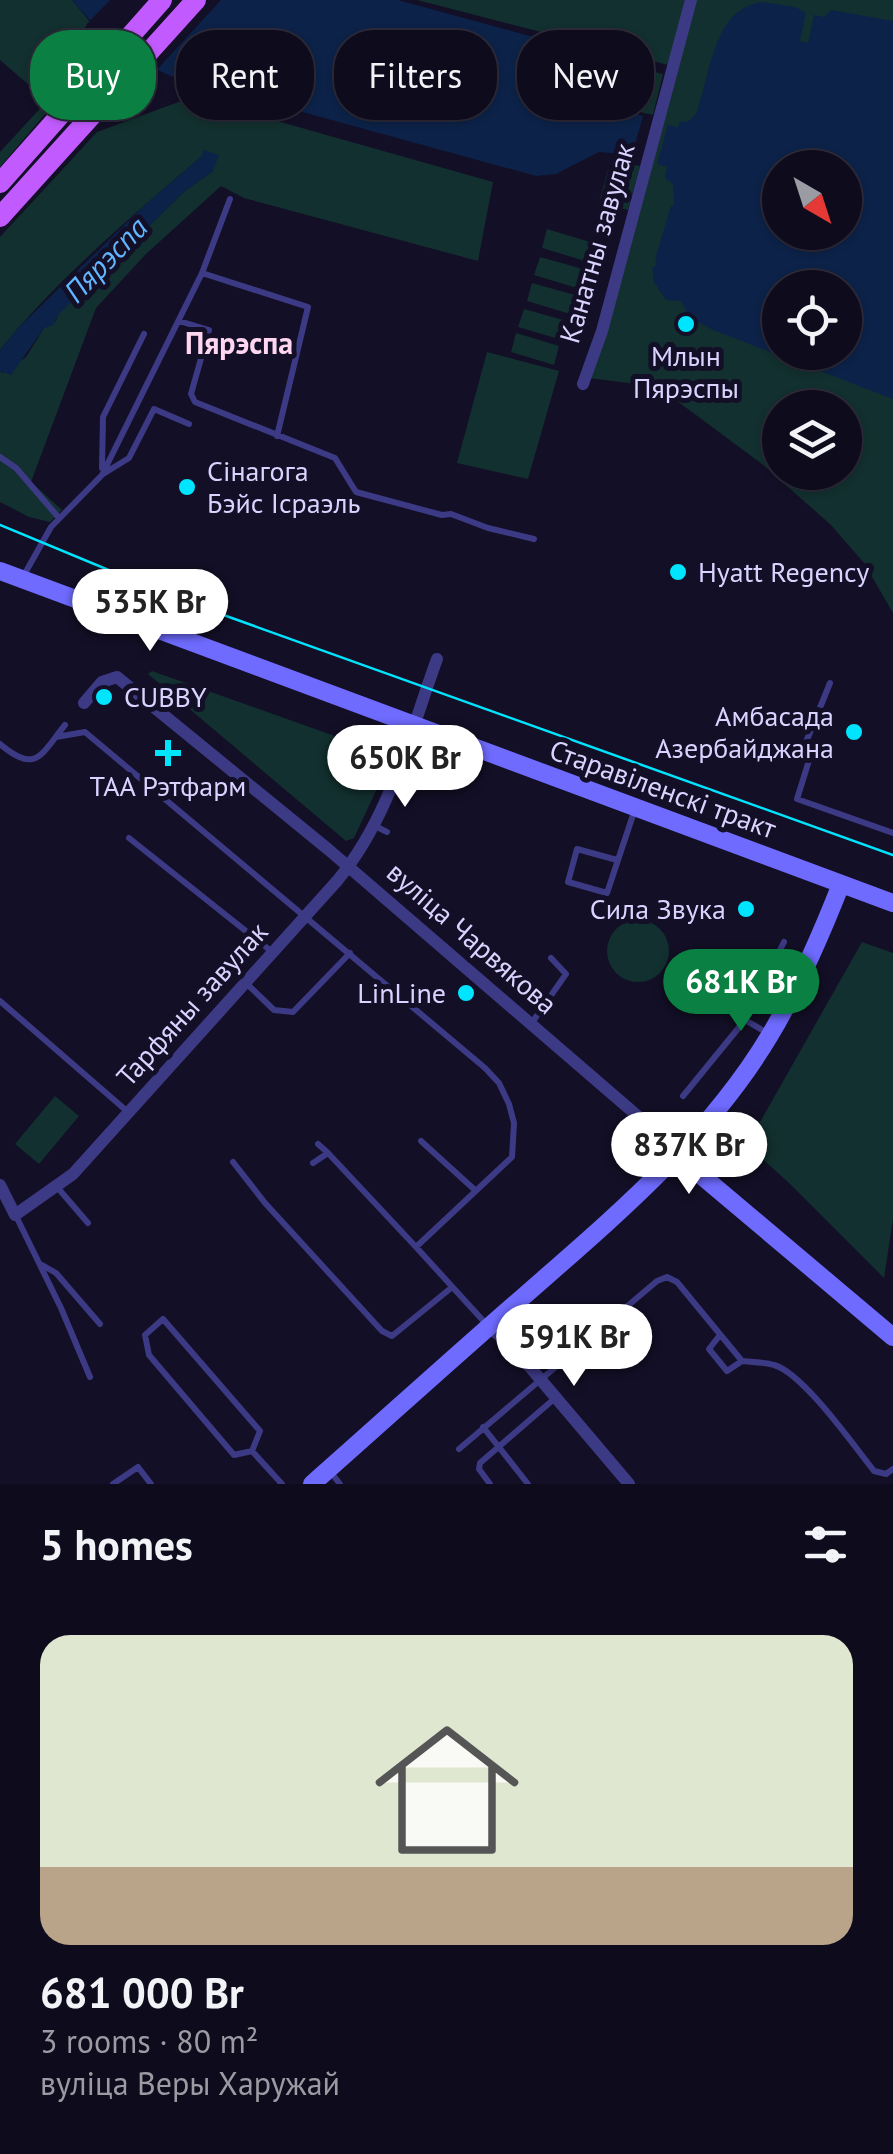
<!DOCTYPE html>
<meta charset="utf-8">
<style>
:root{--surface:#0e0b1c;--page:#171425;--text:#f1f3f6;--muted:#9b9ba3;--line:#2e2b3b;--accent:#0b8043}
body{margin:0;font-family:"PT Sans",sans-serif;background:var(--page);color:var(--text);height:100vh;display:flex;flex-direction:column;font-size:38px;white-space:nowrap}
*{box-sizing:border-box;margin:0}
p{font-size:32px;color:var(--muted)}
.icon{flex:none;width:55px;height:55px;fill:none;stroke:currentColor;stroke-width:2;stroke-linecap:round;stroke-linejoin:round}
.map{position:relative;height:1484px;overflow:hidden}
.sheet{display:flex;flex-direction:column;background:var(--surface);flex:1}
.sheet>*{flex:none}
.guide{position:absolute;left:30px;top:30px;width:835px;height:90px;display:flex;gap:20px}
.needle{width:65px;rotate:141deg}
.controls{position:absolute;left:762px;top:150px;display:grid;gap:20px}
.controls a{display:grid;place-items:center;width:100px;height:100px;border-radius:50%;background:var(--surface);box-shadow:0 2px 8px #0004,0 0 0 2px var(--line);font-size:50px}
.price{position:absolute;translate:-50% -85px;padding:0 22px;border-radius:35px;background:#fff;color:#222;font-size:32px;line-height:65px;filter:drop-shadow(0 2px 5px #0008)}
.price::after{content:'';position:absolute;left:50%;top:60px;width:30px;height:22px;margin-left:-15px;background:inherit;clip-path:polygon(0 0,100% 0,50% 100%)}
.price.selected{background:var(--accent);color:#fff}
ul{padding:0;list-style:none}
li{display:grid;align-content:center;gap:20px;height:530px;padding:0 40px}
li+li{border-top:2px solid var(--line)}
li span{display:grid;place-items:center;height:310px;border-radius:30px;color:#555}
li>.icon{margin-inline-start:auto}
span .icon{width:180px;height:180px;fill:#fffc;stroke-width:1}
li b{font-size:42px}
h2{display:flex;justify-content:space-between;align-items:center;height:120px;padding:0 40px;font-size:42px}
.tag{padding:0 35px;border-radius:40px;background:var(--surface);box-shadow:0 2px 8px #0004,0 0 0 2px var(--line);font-size:35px;line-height:90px}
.tag.selected{background:var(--accent);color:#fff}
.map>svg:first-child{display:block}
</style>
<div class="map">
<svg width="893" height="1484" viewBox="0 0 893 1484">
<rect width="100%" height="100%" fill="#130f26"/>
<path fill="#12302f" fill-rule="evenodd" d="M0,0H72L90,22L57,57L66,67L29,85L0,60Z
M417,0H893V613L864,563L831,525L762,464L673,398L644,385L589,378L672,66ZM780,168H845V232H780ZM780,288H845V352H780ZM780,408H845V472H780Z
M636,67L663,74L653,115L631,110L634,100L628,99Z
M70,76L75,79L0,167V152L47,101L32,88Z
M192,97L493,182L478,261L244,198L221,186L146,254L96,308L31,482L62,510L50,522L29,517L0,502V371L3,373L26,357L44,328L56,321L58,314L185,191L213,171L202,156C134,214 55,281 0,350V237L97,132Z
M619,162L640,166L628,210L599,202L608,170H615Z
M547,229L590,242L585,261L542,248Z
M540,257L583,269L577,288L534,275Z
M532,283L575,295L570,314L527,301Z
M524,309L567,321L562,340L518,327Z
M516,333L559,346L554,365L511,352Z
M487,352L559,371L528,479L457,463Z
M152,671L377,751L387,767L354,838L346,841L148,674Z
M607 951a31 31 0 1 1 62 0a31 31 0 1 1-62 0Z
M862,942L893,953V1219L884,1278L789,1183L747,1145Z
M55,1096L79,1116L39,1164L15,1144Z"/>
<path fill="#0c2248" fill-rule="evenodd" d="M72,0H398L567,46C604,67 598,102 643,116L632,155L599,152L556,174L536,176L171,76C131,59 99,33 72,0Z
M762,2L795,7L806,13L800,41L808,43L814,15L824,17L831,10L893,21V399L713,330L689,317L681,301L666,300L654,282L652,267H655L657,260L655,259L671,206H674L673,184L665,178L667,167L657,164L668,125L678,127L680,122L689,121L696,114C711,75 712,9 762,2ZM780,168H845V232H780ZM780,288H845V352H780Z
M203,150L219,155L213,171L185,191L59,314L53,325L44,328L11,375L0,371V350L19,327L147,203L202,156Z"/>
<path fill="#130f26" d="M110,0H221L153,74L113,51L86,25Z"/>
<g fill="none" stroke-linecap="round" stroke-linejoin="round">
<path stroke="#3d3a85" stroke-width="6" d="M202,273L308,307L277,436
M179,321L209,330L191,394L195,402L335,458L356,492L442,515L451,514L488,528L534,539
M0,457L16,468L59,518
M102,468L103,417L144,334
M103,474L129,458L154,409L189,424
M24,575L51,527L102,475L202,273L230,199
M830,683L804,747L811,754L797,799L893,833
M56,737L85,732L485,1068L499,1083L509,1104L514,1123L512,1157L416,1247L488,1326
M0,744C36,774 40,756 65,725
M375,826L387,832
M129,838L271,951
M617,860L577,849L568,882L607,893L635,809
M246,983L274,1010L293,1012L350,953
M0,1001L128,1112
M745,1020L769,1034
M531,1024L566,974L551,958
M683,1096L745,1020L784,942
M421,1141L476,1191
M328,1153L416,1247
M233,1162L265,1203L382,1331L392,1336L451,1288
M313,1163L328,1153L318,1144
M57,1187L88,1223
M16,1216L61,1308L90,1377
M42,1265L56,1273L100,1324
M163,1319L260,1431L252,1451L234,1455L149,1355L145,1335Z
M720,1335L709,1349L727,1371L742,1361
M483,1427L528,1484
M459,1449L657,1281L667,1277L677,1282L742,1361C752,1362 764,1362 774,1365C803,1373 854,1446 874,1471L886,1474L893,1469
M252,1451L282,1484
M329,1470L340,1484
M113,1484L138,1467L151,1484
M490,1484L479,1469L480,1463L554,1399"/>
<path stroke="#3d3a85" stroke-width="12" d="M583,384L602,331L691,0
M84,703L102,682L117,677L329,850L640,1118
M0,1185L15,1215L73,1174L337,881C390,817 409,736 437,659
M489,1327L513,1347L629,1484"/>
<path stroke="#6f6bff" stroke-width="18" d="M0,571L893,903
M677,1155L893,1337
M312,1484C380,1424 447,1363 516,1303C608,1222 706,1142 770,1035C798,988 821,935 841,884"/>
<path stroke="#c25bff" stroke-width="20" d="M0,183L162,0
M0,217L196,0"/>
<path stroke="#00e5ff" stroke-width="2.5" d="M0,525L176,598L893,855"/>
</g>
<g fill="#00e5ff" stroke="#130f26" stroke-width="4">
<circle cx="686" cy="324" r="10"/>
<circle cx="187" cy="487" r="10"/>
<circle cx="678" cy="572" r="10"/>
<circle cx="104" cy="697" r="10"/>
<circle cx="854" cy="732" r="10"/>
<path d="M163 738h10v10h10v10h-10v10h-10v-10h-10v-10h10z"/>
<circle cx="746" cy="909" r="10"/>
<circle cx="466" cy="993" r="10"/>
</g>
<g text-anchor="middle" stroke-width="10" stroke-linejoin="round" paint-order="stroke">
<g font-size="28" fill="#d9d4ff" stroke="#130f26">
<text transform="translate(597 243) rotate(-74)" y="10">Канатны завулак</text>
<text transform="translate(663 789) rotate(20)" y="10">Старавіленскі тракт</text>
<text transform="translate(472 938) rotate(41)" y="10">вуліца Чарвякова</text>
<text transform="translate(192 1004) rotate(-48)" y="10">Тарфяны завулак</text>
</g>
<g font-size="28" fill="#d9d4ff" stroke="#130f26" text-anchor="start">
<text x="686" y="366" text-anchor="middle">Млын<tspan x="686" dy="32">Пярэспы</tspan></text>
<text x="207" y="481">Сінагога<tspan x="207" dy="32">Бэйс Ісраэль</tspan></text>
<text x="698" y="582">Hyatt Regency</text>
<text x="124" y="707">CUBBY</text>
<text x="834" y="726" text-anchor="end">Амбасада<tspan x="834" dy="32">Азербайджана</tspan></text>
<text x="168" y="796" text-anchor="middle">ТАА Рэтфарм</text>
<text x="726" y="919" text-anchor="end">Сила Звука</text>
<text x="446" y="1003" text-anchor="end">LinLine</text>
</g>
<g font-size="30" font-style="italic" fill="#62b6ff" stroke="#130f26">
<text transform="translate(106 260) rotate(-46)" y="10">Пярэспа</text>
</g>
<g font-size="30" font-weight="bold" fill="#ffd6f0" stroke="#130f26">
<text x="239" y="354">Пярэспа</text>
</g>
</g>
</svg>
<div class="controls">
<a><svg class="needle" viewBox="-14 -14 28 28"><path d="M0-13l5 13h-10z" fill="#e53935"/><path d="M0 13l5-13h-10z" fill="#9b9ba3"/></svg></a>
<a><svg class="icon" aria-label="locate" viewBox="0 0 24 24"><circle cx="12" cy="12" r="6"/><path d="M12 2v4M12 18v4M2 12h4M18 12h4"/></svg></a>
<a><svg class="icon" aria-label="layers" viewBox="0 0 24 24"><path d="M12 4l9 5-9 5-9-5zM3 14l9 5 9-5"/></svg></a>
</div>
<b class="price" style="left:150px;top:654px">535K Br</b>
<b class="price" style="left:405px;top:810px">650K Br</b>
<b class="price selected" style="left:741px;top:1034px">681K Br</b>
<b class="price" style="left:689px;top:1197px">837K Br</b>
<b class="price" style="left:574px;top:1389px">591K Br</b>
<div class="guide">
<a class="tag selected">Buy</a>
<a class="tag">Rent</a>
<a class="tag">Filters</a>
<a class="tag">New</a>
</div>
</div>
<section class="sheet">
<h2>5 homes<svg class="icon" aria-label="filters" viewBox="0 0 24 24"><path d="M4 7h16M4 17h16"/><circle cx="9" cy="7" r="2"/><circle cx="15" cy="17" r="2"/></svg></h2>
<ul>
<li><span style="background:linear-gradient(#dfe7d0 75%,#b9a48a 0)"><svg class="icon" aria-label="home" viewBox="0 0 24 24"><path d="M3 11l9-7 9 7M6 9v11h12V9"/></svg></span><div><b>681 000 Br</b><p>3 rooms · 80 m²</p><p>вуліца Веры Харужай</p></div></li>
</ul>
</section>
